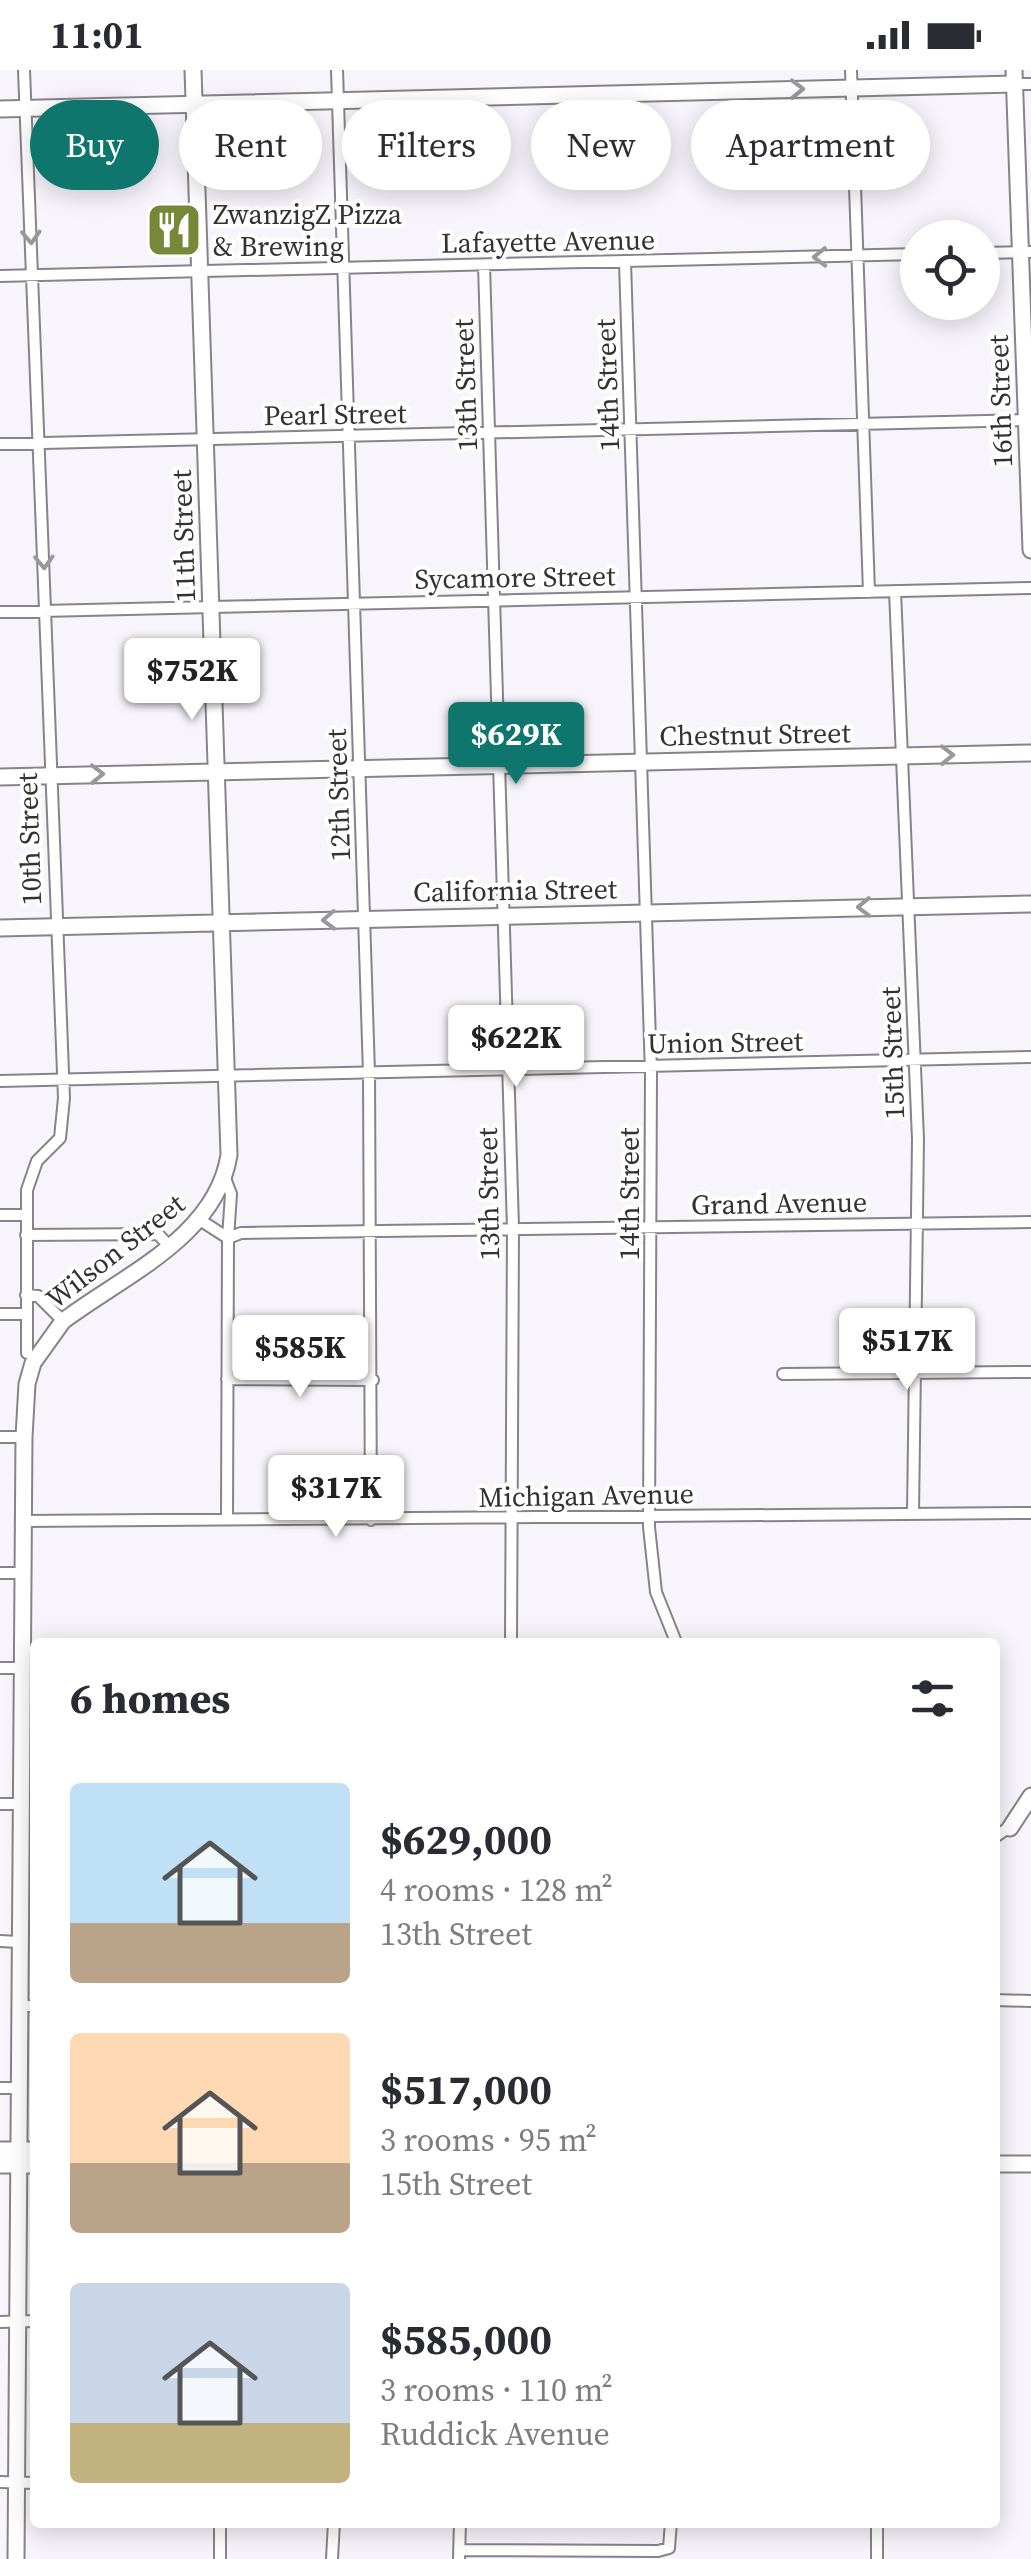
<!DOCTYPE html>
<meta charset="utf-8">
<style>
:root{--surface:#fff;--page:#f7f7f7;--text:#2b2b33;--muted:#7c7c81;--accent:#0f766e}
body{margin:0;font-family:"Source Serif 4",serif;background:var(--page);color:var(--text);height:100vh;display:flex;flex-direction:column;font-size:38px;white-space:nowrap}
*{box-sizing:border-box;margin:0}
p{font-size:32px;color:var(--muted)}
.icon{flex:none;width:55px;height:55px;fill:none;stroke:currentColor;stroke-width:2;stroke-linecap:round;stroke-linejoin:round}
.map{position:relative;flex:1;overflow:hidden}
.drawer{position:absolute;left:30px;top:1568px;width:970px;height:890px;display:flex;flex-direction:column;background:var(--surface);border-radius:10px;box-shadow:0 5px 25px #0003}
.drawer>*{flex:none}
.top-card{position:absolute;left:30px;top:30px;width:972px;height:90px;display:flex;gap:20px}
.controls{position:absolute;left:900px;top:150px;display:grid;gap:20px}
.controls a{display:grid;place-items:center;width:100px;height:100px;border-radius:50%;background:var(--surface);box-shadow:0 5px 25px #0003;font-size:50px}
.price{position:absolute;translate:-50% -85px;padding:0 22px;border-radius:10px;background:#fff;color:#222;font-size:32px;line-height:65px;filter:drop-shadow(0 2px 5px #0008)}
.price::after{content:'';position:absolute;left:50%;top:60px;width:30px;height:22px;margin-left:-15px;background:inherit;clip-path:polygon(0 0,100% 0,50% 100%)}
.price.on{background:var(--accent);color:#fff}
ul{padding:0;list-style:none}
li{display:flex;align-items:center;gap:30px;height:250px;padding:0 40px}
li span{display:grid;place-items:center;flex:none;width:280px;height:200px;border-radius:10px;color:#555}
li>.icon{margin-inline-start:auto}
span .icon{width:120px;height:120px;fill:#fffc;stroke-width:1}
li b{font-size:42px}
h2{display:flex;justify-content:space-between;align-items:center;height:120px;padding:0 40px;font-size:42px}
.pill{padding:0 35px;border-radius:45px;background:var(--surface);box-shadow:0 5px 25px #0003;font-size:35px;line-height:90px}
.pill.on{background:var(--accent);color:#fff}
.status{display:flex;justify-content:space-between;align-items:center;height:70px;padding:0 50px;background:var(--surface);direction:ltr}
.status svg{height:28px;fill:currentColor}
.map>svg:first-child{display:block}
</style>
<div class="status"><b>11:01</b><svg viewBox="0 0 49 12"><path d="M0 12V9h3v3zM5 12V6h3v6zM10 12V3h3v9zM15 12V0h3v12zM26 1h20v11H26zM47 4h2v5h-2z"/></svg></div>
<div class="map">
<svg width="1031" height="2489" viewBox="0 0 1031 2489">
<rect width="100%" height="100%" fill="#f8f4fb"/>
<g fill="none" stroke-linecap="round" stroke-linejoin="round">
<g stroke="#87838a" stroke-width="14">
<path id="street" d="M24,0L64,1028L60,1068L37,1091L27,1120V1283
M337,0L369,1003L371,1450
M851,0L869,522
M1014,14H1031
M982,183L1031,182
M625,192L651,1003L649,1457L656,1522L676,1572
M484,195L513,1158L511,1572
M0,206L918,184
M0,374L1029,350
M895,521L918,1069L913,1444
M0,542L1031,518
M0,1011L1031,987
M225,1108L231,1124L228,1168
M0,1145H26
M200,1150L228,1168L227,1449
M26,1165L158,1164L169,1176
M228,1168L241,1163L1031,1152
M26,1225L38,1226L63,1251
M0,1244H27
M783,1304L1031,1302
M227,1309L373,1310
M0,1367H24
M21,1451L1031,1443
M0,1503H20
M0,1598H20
M0,1734H19
M995,1767L1015,1753
M0,1871L18,1872
M995,1930L1031,1931
M18,1936H35
M0,2018H18
M0,2252L35,2251
M0,2412L35,2413
M459,2480L658,2481L669,2478L671,2452
M220,2489V2452
M332,2489L334,2452
M459,2489L460,2452
M877,2489V2452"/>
</g>
<g stroke="#87838a" stroke-width="19">
<path id="secondary" d="M1014,0L1031,480
M0,39L1014,14
M0,707L1031,683
M0,858L1031,834
M1010,1758L1031,1726
M16,2489L24,1367L27,1314L33,1293L63,1251C124,1205 216,1167 229,1085L193,0"/>
</g>
<g stroke="#87838a" stroke-width="19">
<path id="primary" d="M0,2080H35
M995,2094H1031
M0,2095H35"/>
</g>
<use href="#street" stroke="#fff" stroke-width="10"/>
<use href="#secondary" stroke="#fff" stroke-width="15"/>
<use href="#primary" stroke="#fff" stroke-width="15"/>
</g>
<defs><path id="oneway-chevron" d="M-2-3.5L2.5 0L-2 3.5" fill="none" stroke-width="1.6" stroke-linecap="round" stroke-linejoin="round" transform="scale(2.5)"/></defs>
<g stroke="#99989a">
<use href="#oneway-chevron" transform="translate(797 19) rotate(-1)"/>
<use href="#oneway-chevron" transform="translate(31 167) rotate(88)"/>
<use href="#oneway-chevron" transform="translate(820 187) rotate(179)"/>
<use href="#oneway-chevron" transform="translate(44 492) rotate(88)"/>
<use href="#oneway-chevron" transform="translate(947 685) rotate(-1)"/>
<use href="#oneway-chevron" transform="translate(97 704) rotate(-1)"/>
<use href="#oneway-chevron" transform="translate(864 837) rotate(179)"/>
<use href="#oneway-chevron" transform="translate(329 850) rotate(178)"/>
</g>
<defs>
<g id="restaurant-square" transform="scale(2.875)"><rect x="-9" y="-9" width="18" height="18" rx="4" fill="#778939" stroke="#fff"/><path d="M-5-6h1v4h1v-4h1v4h1v-4h1v5L-1.5 .5V6h-2V.5L-5-1ZM5-6V6H3V1.5H1.5Q1.5-4 5-6Z" fill="#fff"/></g>
</defs>
<g fill-rule="evenodd">
<use href="#restaurant-square" x="174" y="160"/>
</g>
<g text-anchor="middle" stroke-width="8" stroke-linejoin="round" paint-order="stroke">
<g font-size="28" fill="#333134" stroke="#fff" text-anchor="start">
<text x="213" y="154">ZwanzigZ Pizza<tspan x="213" dy="32">&amp; Brewing</tspan></text>
</g>
<g font-size="28" fill="#333134" stroke="#fff">
<text transform="translate(548 171) rotate(-1)" y="10">Lafayette Avenue</text>
<text transform="translate(465 315) rotate(-92)" y="10">13th Street</text>
<text transform="translate(607 315) rotate(-92)" y="10">14th Street</text>
<text transform="translate(1000 331) rotate(-92)" y="10">16th Street</text>
<text transform="translate(335 344) rotate(-1)" y="10">Pearl Street</text>
<text transform="translate(183 466) rotate(-92)" y="10">11th Street</text>
<text transform="translate(515 507) rotate(-1)" y="10">Sycamore Street</text>
<text transform="translate(755 664) rotate(-1)" y="10">Chestnut Street</text>
<text transform="translate(338 725) rotate(-92)" y="10">12th Street</text>
<text transform="translate(29 769) rotate(-92)" y="10">10th Street</text>
<text transform="translate(515 820) rotate(-1)" y="10">California Street</text>
<text transform="translate(725 972) rotate(-1)" y="10">Union Street</text>
<text transform="translate(892 983) rotate(-92)" y="10">15th Street</text>
<text transform="translate(488 1124) rotate(-91)" y="10">13th Street</text>
<text transform="translate(629 1124) rotate(-90)" y="10">14th Street</text>
<text transform="translate(779 1133) rotate(-1)" y="10">Grand Avenue</text>
<text transform="translate(115 1181) rotate(-38)" y="10">Wilson Street</text>
<text transform="translate(586 1425) rotate(-1)" y="10">Michigan Avenue</text>
</g>
</g>
</svg>
<div class="controls">
<a><svg class="icon" aria-label="locate" viewBox="0 0 24 24"><circle cx="12" cy="12" r="6"/><path d="M12 2v4M12 18v4M2 12h4M18 12h4"/></svg></a>
</div>
<b class="price" style="left:192px;top:653px">$752K</b>
<b class="price on" style="left:516px;top:717px">$629K</b>
<b class="price" style="left:516px;top:1020px">$622K</b>
<b class="price" style="left:907px;top:1323px">$517K</b>
<b class="price" style="left:300px;top:1330px">$585K</b>
<b class="price" style="left:336px;top:1470px">$317K</b>
<div class="top-card">
<a class="pill on">Buy</a>
<a class="pill">Rent</a>
<a class="pill">Filters</a>
<a class="pill">New</a>
<a class="pill">Apartment</a>
</div>
<section class="drawer">
<h2>6 homes<svg class="icon" aria-label="filters" viewBox="0 0 24 24"><path d="M4 7h16M4 17h16"/><circle cx="9" cy="7" r="2"/><circle cx="15" cy="17" r="2"/></svg></h2>
<ul>
<li><span style="background:linear-gradient(#bfe0f5 70%,#b9a48a 0)"><svg class="icon" aria-label="home" viewBox="0 0 24 24"><path d="M3 11l9-7 9 7M6 9v11h12V9"/></svg></span><div><b>$629,000</b><p>4 rooms · 128 m²</p><p>13th Street</p></div></li>
<li><span style="background:linear-gradient(#ffd9b3 65%,#b9a48a 0)"><svg class="icon" aria-label="home" viewBox="0 0 24 24"><path d="M3 11l9-7 9 7M6 9v11h12V9"/></svg></span><div><b>$517,000</b><p>3 rooms · 95 m²</p><p>15th Street</p></div></li>
<li><span style="background:linear-gradient(#c9d6e8 70%,#c2b280 0)"><svg class="icon" aria-label="home" viewBox="0 0 24 24"><path d="M3 11l9-7 9 7M6 9v11h12V9"/></svg></span><div><b>$585,000</b><p>3 rooms · 110 m²</p><p>Ruddick Avenue</p></div></li>
</ul>
</section>
</div>
